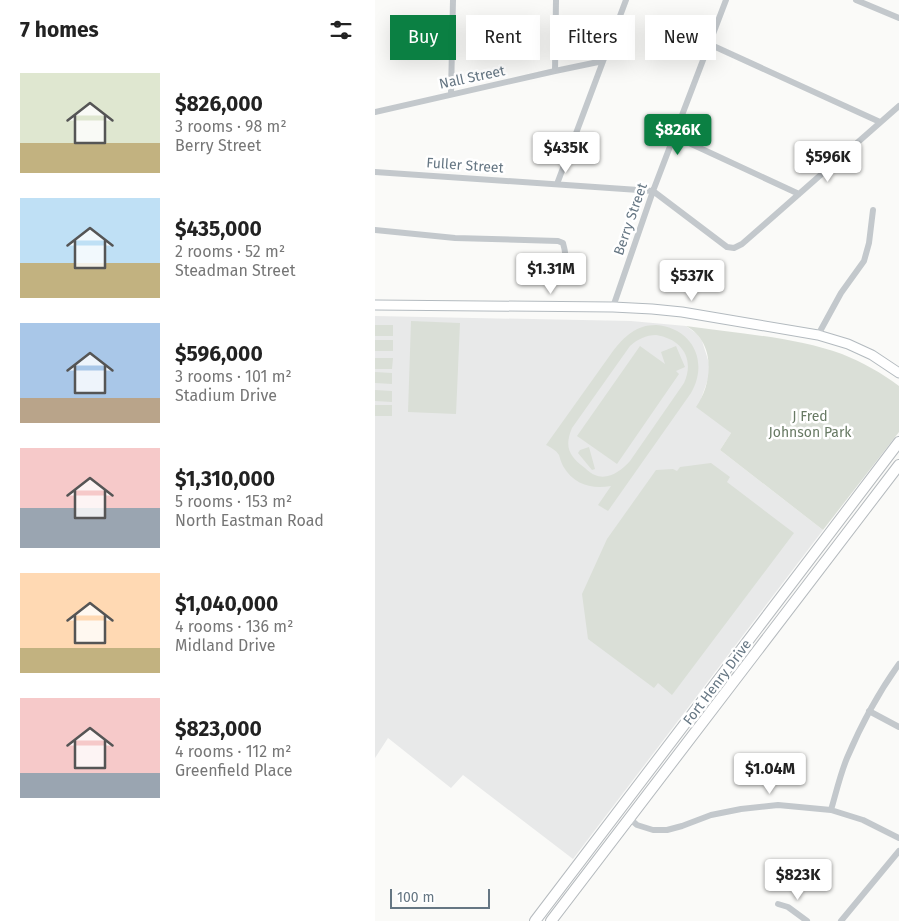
<!DOCTYPE html>
<meta charset="utf-8">
<style>
:root{--surface:#fff;--page:#f2f2f2;--text:#222;--muted:#767676;--accent:#0b8043}
body{margin:0;font-family:"Fira Sans",sans-serif;background:var(--page);color:var(--text);height:100vh;display:flex;flex-direction:column;font-size:19px;white-space:nowrap}
*{box-sizing:border-box;margin:0}
p{font-size:16px;color:var(--muted)}
.icon{flex:none;width:28px;height:28px;fill:none;stroke:currentColor;stroke-width:2;stroke-linecap:round;stroke-linejoin:round}
.map{position:relative;flex:1;overflow:hidden}
.drawer{display:flex;flex-direction:column;background:var(--surface);width:375px}
.drawer>*{flex:none}
.hud{position:absolute;left:15px;top:15px;width:434px;height:45px;display:flex;gap:10px}
.scale{position:absolute;left:15px;bottom:12px;width:100px;box-sizing:border-box;padding-left:5px;border:2px solid #657683;border-top:0;font-size:14px;line-height:18px;white-space:nowrap;color:#657683;-webkit-text-stroke:4px #fff;paint-order:stroke}
.price{position:absolute;translate:-50% -42px;padding:0 11px;border-radius:5px;background:#fff;color:#222;font-size:16px;line-height:32px;filter:drop-shadow(0 1px 2px #0008)}
.price::after{content:'';position:absolute;left:50%;top:30px;width:15px;height:11px;margin-left:-8px;background:inherit;clip-path:polygon(0 0,100% 0,50% 100%)}
.price.active{background:var(--accent);color:#fff}
ul{padding:0;list-style:none}
li{display:flex;align-items:center;gap:15px;height:125px;padding:0 20px}
li span{display:grid;place-items:center;flex:none;width:140px;height:100px;border-radius:0px;color:#555}
li>.icon{margin-inline-start:auto}
span .icon{width:60px;height:60px;fill:#fffc;stroke-width:1}
li b{font-size:21px}
h2{display:flex;justify-content:space-between;align-items:center;height:60px;padding:0 20px;font-size:21px}
.pill{padding:0 18px;border-radius:0px;background:var(--surface);box-shadow:0 5px 20px #0002;font-size:18px;line-height:45px}
.pill.active{background:var(--accent);color:#fff}
main{display:flex;flex:1;min-height:0}
.map>svg:first-child{display:block}
</style>
<main>
<section class="drawer">
<h2>7 homes<svg class="icon" aria-label="filters" viewBox="0 0 24 24"><path d="M4 7h16M4 17h16"/><circle cx="9" cy="7" r="2"/><circle cx="15" cy="17" r="2"/></svg></h2>
<ul>
<li><span style="background:linear-gradient(#dfe7d0 70%,#c2b280 0)"><svg class="icon" aria-label="home" viewBox="0 0 24 24"><path d="M3 11l9-7 9 7M6 9v11h12V9"/></svg></span><div><b>$826,000</b><p>3 rooms · 98 m²</p><p>Berry Street</p></div></li>
<li><span style="background:linear-gradient(#bfe0f5 65%,#c2b280 0)"><svg class="icon" aria-label="home" viewBox="0 0 24 24"><path d="M3 11l9-7 9 7M6 9v11h12V9"/></svg></span><div><b>$435,000</b><p>2 rooms · 52 m²</p><p>Steadman Street</p></div></li>
<li><span style="background:linear-gradient(#a9c7e8 75%,#b9a48a 0)"><svg class="icon" aria-label="home" viewBox="0 0 24 24"><path d="M3 11l9-7 9 7M6 9v11h12V9"/></svg></span><div><b>$596,000</b><p>3 rooms · 101 m²</p><p>Stadium Drive</p></div></li>
<li><span style="background:linear-gradient(#f6c9c9 60%,#9aa5b1 0)"><svg class="icon" aria-label="home" viewBox="0 0 24 24"><path d="M3 11l9-7 9 7M6 9v11h12V9"/></svg></span><div><b>$1,310,000</b><p>5 rooms · 153 m²</p><p>North Eastman Road</p></div></li>
<li><span style="background:linear-gradient(#ffd9b3 75%,#c2b280 0)"><svg class="icon" aria-label="home" viewBox="0 0 24 24"><path d="M3 11l9-7 9 7M6 9v11h12V9"/></svg></span><div><b>$1,040,000</b><p>4 rooms · 136 m²</p><p>Midland Drive</p></div></li>
<li><span style="background:linear-gradient(#f6c9c9 75%,#9aa5b1 0)"><svg class="icon" aria-label="home" viewBox="0 0 24 24"><path d="M3 11l9-7 9 7M6 9v11h12V9"/></svg></span><div><b>$823,000</b><p>4 rooms · 112 m²</p><p>Greenfield Place</p></div></li>
</ul>
</section>
<div class="map">
<svg width="524" height="921" viewBox="0 0 524 921">
<rect width="100%" height="100%" fill="#fafaf8"/>
<path fill="#e8e9e9" d="M0,316L256,321L311,326L322,334L327,341L334,363V376L326,399L356,433L345,450L448,530L198,859L88,775L76,788L13,738L0,758Z"/>
<path fill="#dadfd7" fill-rule="evenodd" d="M36,321L85,323L81,414L33,412Z
M0,325H18V336H0Z
M281,325C318,328 334,362 316,393L233,511L223,505L236,486C216,489 199,485 188,466C186,462 185,458 184,455C181,450 175,447 171,445L238,351C250,336 261,325 281,325ZM281,335C307,339 320,359 309,383L255,461C247,470 233,481 220,475C217,474 213,471 210,468C194,456 189,447 197,428L255,346C263,339 271,335 281,335Z
M311,326C361,333 419,337 467,354C487,362 507,373 524,386V432L448,530L345,450L356,433L321,407C338,383 341,342 311,326Z
M0,340H18V351H0Z
M265,346L290,364L286,352L301,346L310,367L301,371L304,374L242,464L202,436Z
M0,358H18L17,369H0Z
M0,372L17,373V384L0,383Z
M0,390L17,391V402L0,401Z
M0,405H17V416H0Z
M214,447L220,469L217,470L203,453L205,450Z
M336,463L355,477L352,482L419,533L297,695L283,683L279,688L213,639L207,594L232,539L281,470L298,469L302,471L305,467Z"/>
<g fill="none" stroke-linecap="round" stroke-linejoin="round">
<g stroke="#b3babf" stroke-width="11">
<path id="secondary" d="M0,305L238,307L277,309L307,312L443,335L473,344L497,355L524,373"/>
</g>
<g stroke="#b5babe" stroke-width="12">
<path id="primary" d="M160,921L524,442
M176,921L524,465"/>
</g>
<path stroke="#c3c8cc" stroke-width="6" d="M481,0L524,18
M334,44L505,122
M180,71L181,0
M76,94L78,0
M0,112L180,71L228,61
M299,136L424,194
M0,172L278,191L352,247L359,248L367,244L524,106
M182,184L251,0
M0,230L80,238L183,241L188,243C192,257 192,268 186,282
M238,307L278,191L351,0
M443,335L466,293L489,261L494,243L498,210
M494,711L524,727
M456,810C461,793 465,775 472,758C486,725 503,693 524,664
M254,818L262,825L278,830H292L307,826L336,815L366,809L403,805L456,810L488,820L524,838
M403,904L413,907L432,921
M466,921L524,851"/>
<use href="#secondary" stroke="#fff" stroke-width="9"/>
<use href="#primary" stroke="#fff" stroke-width="10"/>
</g>
<g text-anchor="middle" stroke-width="5" stroke-linejoin="round" paint-order="stroke">
<g font-size="14" fill="#657683" stroke="#fff">
<text transform="translate(97 77) rotate(-12)" y="5">Nall Street</text>
<text transform="translate(90 165) rotate(4)" y="5">Fuller Street</text>
<text transform="translate(255 219) rotate(-71)" y="5">Berry Street</text>
<text transform="translate(342 682) rotate(-53)" y="5">Fort Henry Drive</text>
</g>
<g font-size="14" fill="#687a64" stroke="#fff">
<text x="435" y="421">J Fred<tspan x="435" dy="16">Johnson Park</tspan></text>
</g>
</g>
</svg>
<div class="scale">100 m</div>
<b class="price active" style="left:303px;top:156px">$826K</b>
<b class="price" style="left:191px;top:174px">$435K</b>
<b class="price" style="left:453px;top:183px">$596K</b>
<b class="price" style="left:176px;top:295px">$1.31M</b>
<b class="price" style="left:317px;top:302px">$537K</b>
<b class="price" style="left:395px;top:795px">$1.04M</b>
<b class="price" style="left:423px;top:901px">$823K</b>
<div class="hud">
<a class="pill active">Buy</a>
<a class="pill">Rent</a>
<a class="pill">Filters</a>
<a class="pill">New</a>
</div>
</div>
</main>
